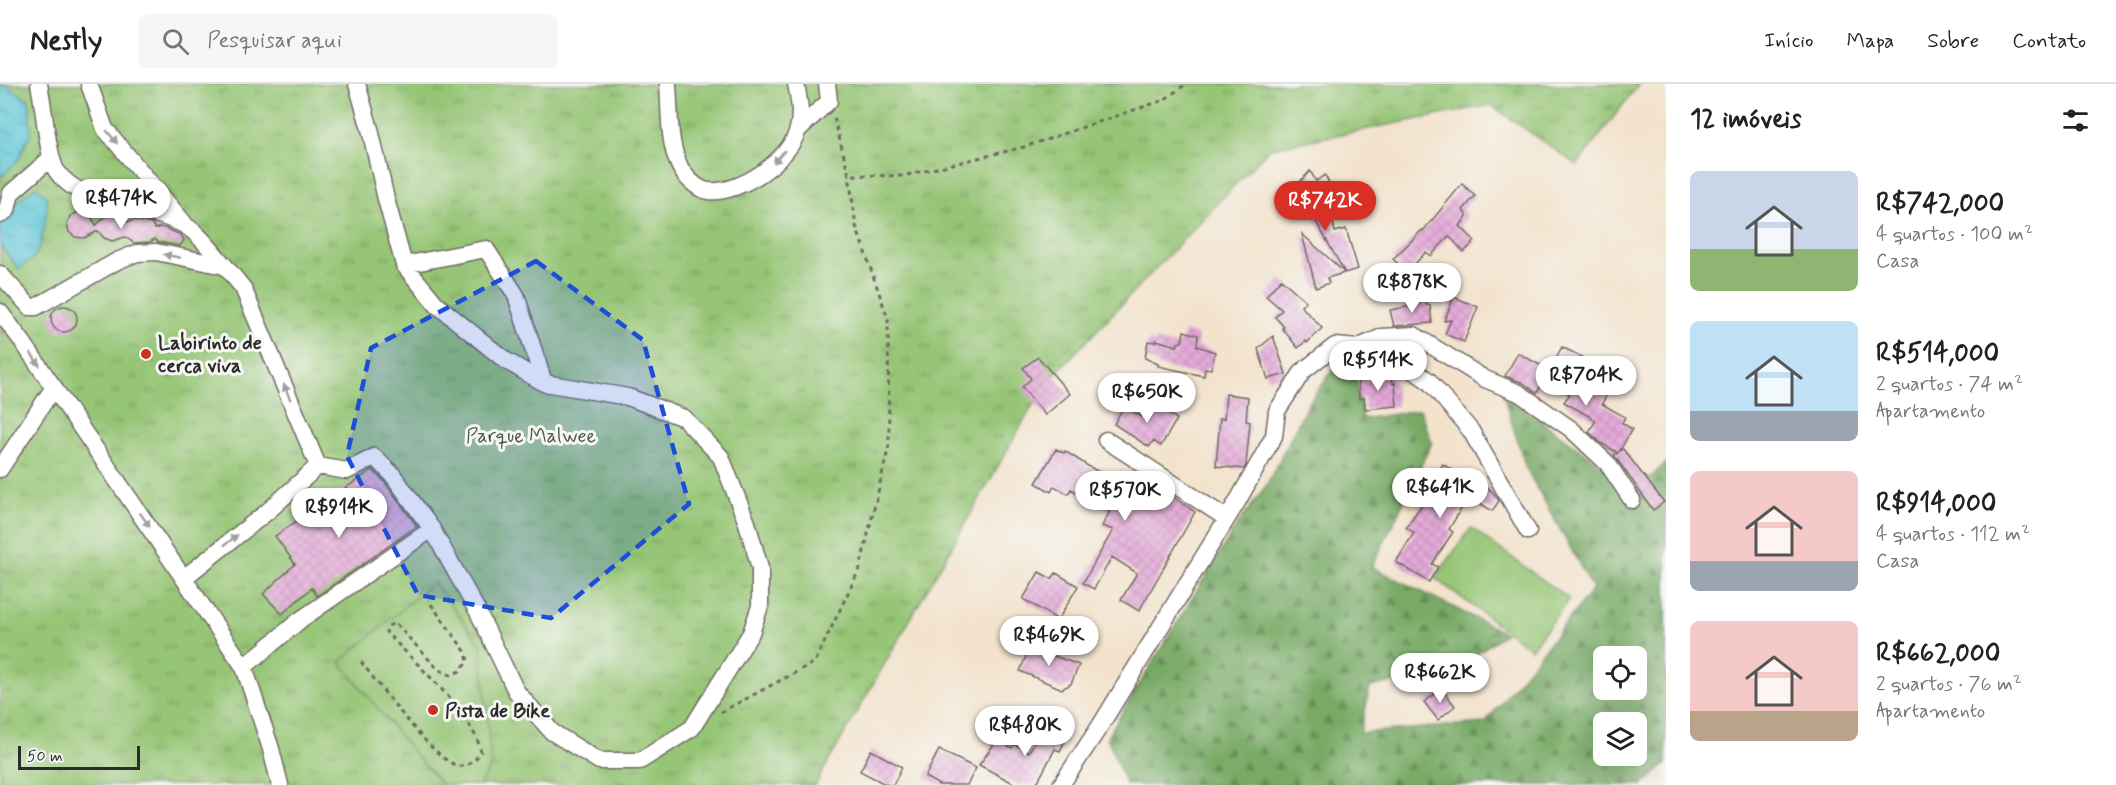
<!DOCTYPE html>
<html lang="pt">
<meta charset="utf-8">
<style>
:root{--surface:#fff;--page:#f6f6f6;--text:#222;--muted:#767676;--line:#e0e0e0;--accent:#d93025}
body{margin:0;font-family:Mynerve,sans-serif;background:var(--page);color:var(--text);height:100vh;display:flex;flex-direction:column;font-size:22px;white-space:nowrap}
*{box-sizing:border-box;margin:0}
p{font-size:20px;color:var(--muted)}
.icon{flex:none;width:33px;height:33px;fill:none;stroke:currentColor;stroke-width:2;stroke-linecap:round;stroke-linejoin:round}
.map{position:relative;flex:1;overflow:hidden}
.details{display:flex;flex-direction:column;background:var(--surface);width:450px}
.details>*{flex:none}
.controls{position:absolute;left:1593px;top:562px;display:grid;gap:12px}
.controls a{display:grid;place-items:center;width:54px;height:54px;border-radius:9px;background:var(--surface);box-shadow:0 6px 24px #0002;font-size:30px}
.scale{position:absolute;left:18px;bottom:15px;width:122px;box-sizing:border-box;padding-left:6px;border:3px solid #2b2b2b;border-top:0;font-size:16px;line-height:21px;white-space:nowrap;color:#2b2b2b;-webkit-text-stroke:4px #f6f6f2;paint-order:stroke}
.price{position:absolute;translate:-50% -51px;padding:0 14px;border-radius:21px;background:#fff;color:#222;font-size:20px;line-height:39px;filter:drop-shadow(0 2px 3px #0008)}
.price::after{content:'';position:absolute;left:50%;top:36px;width:18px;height:14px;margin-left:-9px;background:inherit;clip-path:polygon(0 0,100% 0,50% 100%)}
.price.active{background:var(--accent);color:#fff}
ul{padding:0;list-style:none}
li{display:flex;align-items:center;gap:18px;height:150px;padding:0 24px}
li span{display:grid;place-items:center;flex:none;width:168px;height:120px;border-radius:9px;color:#555}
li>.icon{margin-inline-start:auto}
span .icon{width:72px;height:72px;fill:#fffc;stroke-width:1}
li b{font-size:26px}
h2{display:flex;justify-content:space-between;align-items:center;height:72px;padding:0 24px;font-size:26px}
header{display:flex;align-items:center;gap:36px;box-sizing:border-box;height:84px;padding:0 30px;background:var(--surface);border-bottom:2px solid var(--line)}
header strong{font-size:28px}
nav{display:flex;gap:33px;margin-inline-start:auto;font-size:21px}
.search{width:420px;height:54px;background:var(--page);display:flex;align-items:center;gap:15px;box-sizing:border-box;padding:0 21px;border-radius:9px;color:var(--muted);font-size:22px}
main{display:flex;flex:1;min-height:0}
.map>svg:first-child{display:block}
</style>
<header>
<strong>Nestly</strong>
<div class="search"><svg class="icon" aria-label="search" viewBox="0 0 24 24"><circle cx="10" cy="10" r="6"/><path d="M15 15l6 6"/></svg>Pesquisar aqui</div>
<nav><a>Início</a><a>Mapa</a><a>Sobre</a><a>Contato</a></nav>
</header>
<main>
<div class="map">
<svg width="1666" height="701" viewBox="0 0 1666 701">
<defs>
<pattern id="forest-firs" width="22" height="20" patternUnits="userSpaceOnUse" patternTransform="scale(1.5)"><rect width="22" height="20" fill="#78aa66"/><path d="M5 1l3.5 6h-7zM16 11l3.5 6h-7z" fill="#638b54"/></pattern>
<pattern id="park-tufts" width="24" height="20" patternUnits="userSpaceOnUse" patternTransform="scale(1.5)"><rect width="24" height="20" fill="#95c575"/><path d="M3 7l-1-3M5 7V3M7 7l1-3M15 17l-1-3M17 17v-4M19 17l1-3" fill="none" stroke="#7aa060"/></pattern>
<pattern id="water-ripples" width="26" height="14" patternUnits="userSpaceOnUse" patternTransform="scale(1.5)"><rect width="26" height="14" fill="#5cc6d7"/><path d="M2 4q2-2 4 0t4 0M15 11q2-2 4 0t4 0" fill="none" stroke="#4ca1af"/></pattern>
<pattern id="building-cross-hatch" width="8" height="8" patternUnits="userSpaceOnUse" patternTransform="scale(1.5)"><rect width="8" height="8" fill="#e4aad8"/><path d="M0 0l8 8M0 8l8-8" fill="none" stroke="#c492ba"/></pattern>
</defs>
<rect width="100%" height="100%" fill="#f6f6f2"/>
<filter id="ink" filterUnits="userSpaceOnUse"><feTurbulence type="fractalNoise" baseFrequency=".0167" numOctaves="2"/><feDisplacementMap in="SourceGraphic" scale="12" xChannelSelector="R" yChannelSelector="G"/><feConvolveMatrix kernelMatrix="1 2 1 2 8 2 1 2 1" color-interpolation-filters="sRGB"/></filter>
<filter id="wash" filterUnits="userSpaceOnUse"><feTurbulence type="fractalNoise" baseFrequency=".008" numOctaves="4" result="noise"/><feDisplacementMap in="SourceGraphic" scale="24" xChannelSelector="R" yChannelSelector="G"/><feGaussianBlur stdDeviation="1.35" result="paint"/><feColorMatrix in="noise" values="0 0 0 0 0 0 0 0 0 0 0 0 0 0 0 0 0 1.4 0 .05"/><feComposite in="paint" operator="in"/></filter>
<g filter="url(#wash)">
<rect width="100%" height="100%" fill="#f3e3cd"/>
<path fill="url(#forest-firs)" stroke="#526a48" stroke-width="1.5" fill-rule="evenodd" d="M1350,262L1363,335L1420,326L1432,359L1372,483L1505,549L1457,584L1370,603L1360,649L1485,639L1593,505L1526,384L1503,310L1637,406L1666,379V680L1642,701H1126L1107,653L1237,441L1266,402L1308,320ZM1604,573H1636V606H1604ZM1604,639H1636V672H1604Z"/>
<path fill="url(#park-tufts)" stroke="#607850" stroke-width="1.5" d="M0,0H1639L1577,81L1491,21L1270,64L1044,302L815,701H0Z"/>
<path fill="#95c575" stroke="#607850" stroke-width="1.5" d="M1471,444L1569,515L1531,565L1435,494Z
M434,498L481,561L491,681L480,701H443L418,674L340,578Z"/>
<path fill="url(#water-ripples)" stroke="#447881" stroke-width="1.5" d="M5,0L29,16L31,48L18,76L0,94V6Z
M36,102L47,113C48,125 42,164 34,173C30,178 23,181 19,185L0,162V133Z"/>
<g id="blocks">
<path fill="url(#building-cross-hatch)" d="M1310,87L1316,97L1325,91L1335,112L1328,116L1335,148L1346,145L1358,185L1327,194L1329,199L1316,204L1302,150L1345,189L1296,102Z
M1462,100L1475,112L1463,126L1467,132L1460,142L1475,157L1464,168L1449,152L1431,172L1426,168L1407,188L1393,175L1422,146L1423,147Z
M78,128L90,131L96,141L106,132L114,131L128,138L135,136L152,140L155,145L160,143L167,145L181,151L184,156L180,162L158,158L155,155L150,158L134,159L125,153L112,157L104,154L98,147L84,154L75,153L69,148L67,140L70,132Z
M1281,195L1306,217L1301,222L1322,244L1307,259L1306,257L1298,264L1282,244L1284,243L1275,233L1282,226L1266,212Z
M1454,213L1478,223L1464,258L1445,250L1451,236L1444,237Z
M1425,215L1426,221H1430L1432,239L1394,242L1390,226L1408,223L1407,218Z
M51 235a13 13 0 1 1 26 0a13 13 0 1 1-26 0Z
M1184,247L1198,251L1197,262L1215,268L1211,285L1205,284L1204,292L1158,282V280L1145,274L1148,257L1155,258L1156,256L1177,262L1178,259L1182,258Z
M1273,252L1286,290L1268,295L1258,265Z
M1562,263L1582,273L1579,277L1596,287L1592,294L1609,306L1602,320L1625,333L1622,339L1632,345L1619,368L1623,365L1664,418L1653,426L1614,371L1618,369L1601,359L1589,348L1596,336L1564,318L1570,310L1544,296L1537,309L1523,299L1505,292L1518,269L1549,286Z
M1038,273L1070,310L1045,331L1022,303L1031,295L1023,284Z
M1392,292L1393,300L1395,299L1397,322L1365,325L1364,314L1359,315L1358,296Z
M1226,310L1248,313L1246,337L1250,338L1246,381L1244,385L1216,382L1220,334L1224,335Z
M1151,318L1177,335L1161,362L1153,357L1149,363L1114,340L1124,322L1142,333Z
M1056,365L1064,369L1065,367L1088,382L1143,412L1150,397L1195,428L1139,527L1121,516L1137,489L1112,473L1094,505L1083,499L1113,446L1102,442L1110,427L1071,405L1068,410L1054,402L1051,408L1036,399Z
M1443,380L1473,400L1476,395L1493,408L1499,417L1492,427L1469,412L1449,445L1453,448L1432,480L1438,483L1429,498L1396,478L1414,449L1406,443L1425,416L1421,414Z
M372,386L384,397L417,442L317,512L312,504L282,530L263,510L295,480L275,452Z
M1039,488L1052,495L1056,489L1078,502L1058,536L1023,515Z
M1032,558L1045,563L1043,568L1079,581L1071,600L1062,605L1020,587Z
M1442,605L1455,622L1438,636L1424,618Z
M1045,637L1068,650L1060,667L1055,665L1036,701H1017L979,681L997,656L1012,664L1014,660L1029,668Z
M871,666L902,683L893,701H887L860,687Z
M939,666L976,684L967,701H939L925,693Z"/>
</g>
</g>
<g filter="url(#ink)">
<use href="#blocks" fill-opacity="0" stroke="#716b64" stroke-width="1.5"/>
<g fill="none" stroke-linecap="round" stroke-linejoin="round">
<g stroke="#716b64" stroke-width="19">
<path id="minor" d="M39,0C44,22 47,70 56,86C79,123 150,121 186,142C201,151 213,169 225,182
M89,0L105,45L184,139
M668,0C670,26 668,57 679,81C684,92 697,106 709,107C740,110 790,76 798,45C802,30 799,15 796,0
M798,46L829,17L827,0
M0,131L7,126L11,109L51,74
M404,181L486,165L516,211L544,299
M0,190L30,223H36L117,177L137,169L156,168L225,182L243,204L318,382L267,428L185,493
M0,228L22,257L244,583L300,536L432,445
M1359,263L1382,253L1414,251L1485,295L1519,309L1571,345L1608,380L1632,416
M1106,356L1226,434
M318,382L347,387L374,373L392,390L432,445L478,528L516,607L552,648L599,677H640L692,644L751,549L760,522V484L747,439L721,373L684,334L628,313L544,299L505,276L437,221L404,181L386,115L370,45L357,0
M0,385L54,303
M244,583L271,665L280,701
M1061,701L1100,642L1237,418L1274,352L1277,327L1303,287L1335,262L1383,266L1429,297L1471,347L1528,447"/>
</g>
<path stroke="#716b64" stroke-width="3" stroke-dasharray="4.5 4.5" stroke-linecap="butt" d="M834,34L849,91L903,92L1024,63L1164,16L1186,0
M361,578C378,599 436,679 459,682C469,683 476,675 481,668C474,630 413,577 386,548L388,542L395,539L438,585L450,591L460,587L468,577L465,567L428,516
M721,628L815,578L860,484L889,361L888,235L856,142L849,91"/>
<use href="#minor" stroke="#fff" stroke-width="16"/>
</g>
<defs><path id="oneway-solid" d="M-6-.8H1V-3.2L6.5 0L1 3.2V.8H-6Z" transform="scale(1.5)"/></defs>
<g fill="#a0a0a0">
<use href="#oneway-solid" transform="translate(112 53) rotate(50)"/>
<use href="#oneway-solid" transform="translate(779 73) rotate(132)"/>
<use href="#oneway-solid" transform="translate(172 172) rotate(-169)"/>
<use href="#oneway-solid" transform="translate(35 275) rotate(55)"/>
<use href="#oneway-solid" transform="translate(287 308) rotate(-113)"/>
<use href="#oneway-solid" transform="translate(145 436) rotate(55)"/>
<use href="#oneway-solid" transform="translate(231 456) rotate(-38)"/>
</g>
</g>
<path fill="#1d4ed8" fill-opacity="0.2" stroke="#1d4ed8" stroke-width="4.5" stroke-dasharray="12 8" stroke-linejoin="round" d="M536,177L643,256L689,420L551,534L418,511L347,372L371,264Z"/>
<g fill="#c8321e" stroke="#f6f6f2" stroke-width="2">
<circle cx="146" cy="270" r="6"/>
<circle cx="433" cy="626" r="6"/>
</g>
<g text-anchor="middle" stroke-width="6" stroke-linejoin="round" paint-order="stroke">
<g font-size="20" font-weight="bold" fill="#2b2b2b" stroke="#f6f6f2" text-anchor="start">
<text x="158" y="265">Labirinto de<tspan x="158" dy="23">cerca viva</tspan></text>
<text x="445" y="633">Pista de Bike</text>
</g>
<g font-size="20" fill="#4b5941" stroke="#f6f6f2">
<text x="531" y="358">Parque Malwee</text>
</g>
</g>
</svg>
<div class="controls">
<a><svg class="icon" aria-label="locate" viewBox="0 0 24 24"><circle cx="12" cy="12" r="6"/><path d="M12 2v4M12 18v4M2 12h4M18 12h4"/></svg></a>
<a><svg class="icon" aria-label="layers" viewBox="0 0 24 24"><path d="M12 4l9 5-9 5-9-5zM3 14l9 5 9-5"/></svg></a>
</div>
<div class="scale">50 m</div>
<b class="price" style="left:121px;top:146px">R$474K</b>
<b class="price active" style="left:1325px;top:148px">R$742K</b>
<b class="price" style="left:1412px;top:230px">R$878K</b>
<b class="price" style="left:1378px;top:308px">R$514K</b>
<b class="price" style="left:1586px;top:323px">R$704K</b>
<b class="price" style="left:1147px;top:340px">R$650K</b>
<b class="price" style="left:1440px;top:435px">R$641K</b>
<b class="price" style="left:1125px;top:438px">R$570K</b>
<b class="price" style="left:339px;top:455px">R$914K</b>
<b class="price" style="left:1049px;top:583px">R$469K</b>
<b class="price" style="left:1440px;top:620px">R$662K</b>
<b class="price" style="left:1025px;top:673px">R$480K</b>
</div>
<section class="details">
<h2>12 imóveis<svg class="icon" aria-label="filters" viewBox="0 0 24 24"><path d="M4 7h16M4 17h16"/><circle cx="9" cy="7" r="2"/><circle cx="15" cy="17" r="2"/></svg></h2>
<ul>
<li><span style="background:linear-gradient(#c9d6e8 65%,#8fb573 0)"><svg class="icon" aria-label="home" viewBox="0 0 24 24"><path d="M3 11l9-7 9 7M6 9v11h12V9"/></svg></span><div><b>R$742,000</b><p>4 quartos · 100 m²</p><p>Casa</p></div></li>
<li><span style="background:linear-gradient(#bfe0f5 75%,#9aa5b1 0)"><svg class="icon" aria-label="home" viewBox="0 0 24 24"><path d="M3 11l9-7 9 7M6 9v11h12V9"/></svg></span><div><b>R$514,000</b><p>2 quartos · 74 m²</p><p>Apartamento</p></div></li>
<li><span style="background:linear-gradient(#f6c9c9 75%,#9aa5b1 0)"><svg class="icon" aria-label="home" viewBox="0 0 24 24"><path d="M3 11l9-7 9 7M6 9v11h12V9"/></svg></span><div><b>R$914,000</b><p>4 quartos · 112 m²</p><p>Casa</p></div></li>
<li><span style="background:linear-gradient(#f6c9c9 75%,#b9a48a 0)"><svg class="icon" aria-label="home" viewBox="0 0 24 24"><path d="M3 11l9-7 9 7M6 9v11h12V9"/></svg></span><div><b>R$662,000</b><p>2 quartos · 76 m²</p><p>Apartamento</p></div></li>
</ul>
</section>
</main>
